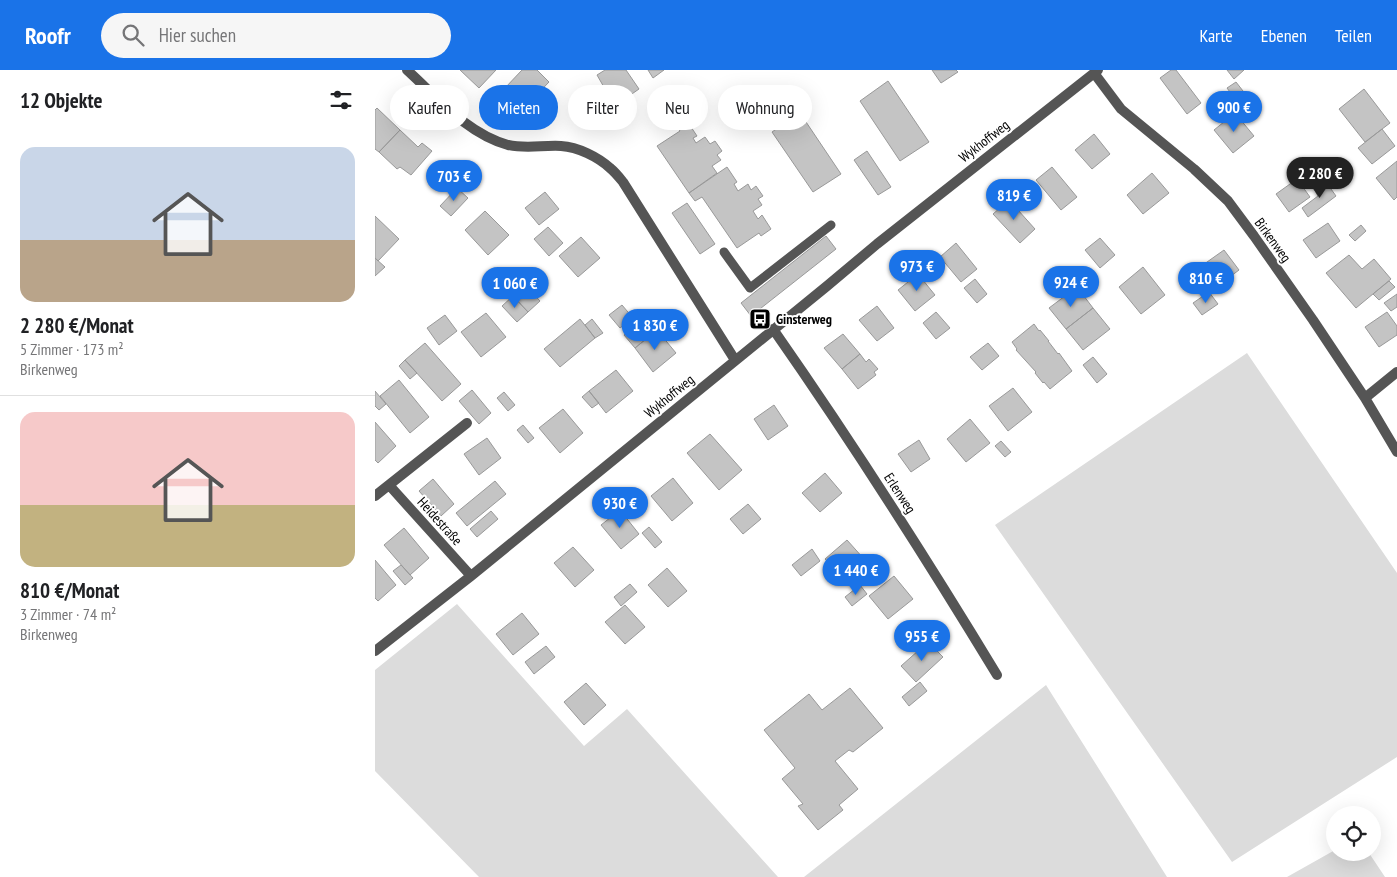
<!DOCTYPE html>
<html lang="de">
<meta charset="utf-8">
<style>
:root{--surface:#fff;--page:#f6f6f6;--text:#202124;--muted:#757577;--line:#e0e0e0;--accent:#1a73e8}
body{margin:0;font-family:"PT Sans Narrow",sans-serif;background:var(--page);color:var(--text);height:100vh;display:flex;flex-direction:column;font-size:19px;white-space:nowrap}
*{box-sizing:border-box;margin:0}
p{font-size:16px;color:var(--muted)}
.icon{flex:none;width:28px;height:28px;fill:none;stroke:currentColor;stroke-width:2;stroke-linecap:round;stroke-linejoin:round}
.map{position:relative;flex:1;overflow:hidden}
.drawer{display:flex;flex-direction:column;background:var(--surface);width:375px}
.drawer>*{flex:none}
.guide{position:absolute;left:15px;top:15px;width:475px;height:45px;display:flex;gap:10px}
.controls{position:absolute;left:951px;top:736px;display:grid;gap:10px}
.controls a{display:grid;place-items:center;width:55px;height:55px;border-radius:50%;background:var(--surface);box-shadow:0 5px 20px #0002;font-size:25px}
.price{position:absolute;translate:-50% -42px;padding:0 11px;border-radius:18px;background:var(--accent);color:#fff;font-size:16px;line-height:32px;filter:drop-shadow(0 1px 2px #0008)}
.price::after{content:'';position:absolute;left:50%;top:30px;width:15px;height:11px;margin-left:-8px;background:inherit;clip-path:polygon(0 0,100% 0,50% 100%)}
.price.on{background:#222;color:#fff}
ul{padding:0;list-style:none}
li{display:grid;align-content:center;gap:10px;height:265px;padding:0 20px}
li+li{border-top:1px solid var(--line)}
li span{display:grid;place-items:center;height:155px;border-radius:15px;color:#555}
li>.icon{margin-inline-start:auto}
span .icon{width:90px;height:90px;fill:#fffc;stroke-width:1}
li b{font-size:21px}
h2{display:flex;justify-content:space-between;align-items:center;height:60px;padding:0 20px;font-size:21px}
.chip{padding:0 18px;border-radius:22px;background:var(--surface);box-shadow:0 5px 20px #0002;font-size:18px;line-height:45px}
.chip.on{background:var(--accent);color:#fff}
header{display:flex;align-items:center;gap:30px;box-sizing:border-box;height:70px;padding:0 25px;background:var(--accent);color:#fff}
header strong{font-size:24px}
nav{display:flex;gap:28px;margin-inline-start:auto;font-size:18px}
.search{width:350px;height:45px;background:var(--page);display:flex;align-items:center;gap:12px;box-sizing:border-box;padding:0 18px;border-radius:28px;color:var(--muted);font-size:19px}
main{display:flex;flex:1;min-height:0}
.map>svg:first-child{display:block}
</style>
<header>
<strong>Roofr</strong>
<div class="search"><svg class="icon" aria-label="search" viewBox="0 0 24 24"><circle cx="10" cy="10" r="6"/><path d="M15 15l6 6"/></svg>Hier suchen</div>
<nav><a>Karte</a><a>Ebenen</a><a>Teilen</a></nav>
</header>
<main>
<section class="drawer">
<h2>12 Objekte<svg class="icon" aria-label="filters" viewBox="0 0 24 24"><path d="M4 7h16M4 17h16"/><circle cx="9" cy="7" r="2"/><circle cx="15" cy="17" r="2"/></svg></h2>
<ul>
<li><span style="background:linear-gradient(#c9d6e8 60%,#b9a48a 0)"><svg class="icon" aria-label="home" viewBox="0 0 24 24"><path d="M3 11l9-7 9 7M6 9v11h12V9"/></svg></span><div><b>2 280 €/Monat</b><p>5 Zimmer · 173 m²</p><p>Birkenweg</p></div></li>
<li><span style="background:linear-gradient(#f6c9c9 60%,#c2b280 0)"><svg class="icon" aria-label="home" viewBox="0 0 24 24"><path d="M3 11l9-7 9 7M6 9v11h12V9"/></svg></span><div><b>810 €/Monat</b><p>3 Zimmer · 74 m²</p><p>Birkenweg</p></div></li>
</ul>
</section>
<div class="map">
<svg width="1022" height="807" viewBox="0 0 1022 807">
<rect width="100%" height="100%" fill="#fff"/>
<path fill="#dcdcdc" d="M872,283L1022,503V687L857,792L620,455Z
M82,534L209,676L252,639L403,807H104L0,701V600Z
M671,615L792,807H429Z
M960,780V782L994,783L1010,807H912Z"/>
<path fill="#c4c4c4" stroke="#999" d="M85,0H121L104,18Z
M147,0H162L174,12L150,37L130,18Z
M230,0H251L264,19L241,35L235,25L234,26L222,5Z
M273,0H289L278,8Z
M557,0H581L583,2L566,13Z
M796,0H801L826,33L812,44L785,8Z
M852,0H869L859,9Z
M513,11L554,72L525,91L485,31Z
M861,12L875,30L866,37L852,18Z
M989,19L1015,53L990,72L964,39Z
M2,38L25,60L4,82L0,79V40Z
M425,43L466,104L438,122L397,62Z
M860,43L879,66L858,83L839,60Z
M312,51L322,66L318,68L321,73L330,67L335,74L340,71L347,81L342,85L346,90L337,96L342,103L314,123L282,76L305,61L302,57Z
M1007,59L1020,76L997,94L983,78Z
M25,60L43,77L47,73L57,81L36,105L25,97L22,99L4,82Z
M719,64L735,84L717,99L700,80Z
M492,81L516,117L503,125L479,90Z
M1022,91V127L1019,130L1001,108Z
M352,97L362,112L359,114L363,121L373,114L376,120L381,116L388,126L383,129L387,135L378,141L383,149L387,145L396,159L386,166L384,163L362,178L327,127L320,131L314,123Z
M677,97L702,127L686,140L661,110Z
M777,103L794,123L768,144L752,125Z
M922,109L935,127L914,142L901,124Z
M951,112L961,126L933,147L927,138L943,126L939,119Z
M82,118L93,128L76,146L65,136Z
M170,122L184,139L164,155L150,138Z
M634,130L660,159L645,173L618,144Z
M312,133L340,174L325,184L297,143Z
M110,141L134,165L113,185L90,160Z
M0,146L24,169L3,191L0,188Z
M953,153L965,171L941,188L928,170Z
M986,155L991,161L980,171L974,165Z
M173,157L188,173L174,186L159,169Z
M451,166L461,179L376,246L366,233Z
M206,167L225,188L203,207L184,186Z
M725,168L740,185L725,198L710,180Z
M581,173L602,199L586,212L565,187Z
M849,180L864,200L840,218L825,197Z
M974,185L987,199L999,189L1016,209L981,238L951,203Z
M0,188L10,197L0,206Z
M768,197L790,225L766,244L744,217Z
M543,204L560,225L540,241L523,220Z
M600,209L612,224L602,233L589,218Z
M1014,211L1020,217L1004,230L998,224Z
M150,215L165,231L153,242L138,226Z
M702,217L718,238L691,259L674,238Z
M834,222L843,234L827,245L818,233Z
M1022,224V237L1016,241L1009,233Z
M138,226L153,242L142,252L127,236Z
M247,235L258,248L245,258L234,245Z
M502,236L519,258L502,271L484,250Z
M718,238L735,259L708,280L691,259Z
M561,242L575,258L561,269L548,253Z
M1012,242L1022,256V265L1004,277L990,257Z
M111,243L131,267L106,287L86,262Z
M70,245L82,261L64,275L52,258Z
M272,247L282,260L260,278L249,265Z
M205,249L220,268L185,297L169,279Z
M217,249L228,263L220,268L210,255Z
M659,254L664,261L665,260L674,271H673L683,284L684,283L697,301L675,319L669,312L668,313L660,303L661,302L641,280L642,279L637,272Z
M282,260L301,283L278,302L260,278Z
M468,264L485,284L467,299L449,278Z
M50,273L86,314L67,331L30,290Z
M613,273L624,286L607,300L595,287Z
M485,284L491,292L494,289L503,299L499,302L501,305L483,319L467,299Z
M718,287L732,304L722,313L708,295Z
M30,290L42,303L35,309L24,296Z
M241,300L258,321L231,343L214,321Z
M24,310L54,347L35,363L5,326Z
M638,318L657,342L633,361L614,336Z
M97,320L116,343L104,354L84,331Z
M0,321L11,334L4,340L0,336Z
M214,321L224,333L217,338L207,327Z
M129,322L140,335L133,341L122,328Z
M399,335L413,356L393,370L379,349Z
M188,339L208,363L185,383L164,358Z
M595,349L615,373L591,392L572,369Z
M0,352L21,376L3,393L0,390Z
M148,355L159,368L153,373L142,360Z
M335,364L367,400L344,420L312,383Z
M112,368L126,388L104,405L89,384Z
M544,370L555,389L536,402L523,384Z
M626,371L636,382L630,387L620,376Z
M450,403L467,423L445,442L427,423Z
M298,408L318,433L297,451L276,426Z
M58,409L79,434L66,446L44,421Z
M120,411L131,424L92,456L81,443Z
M373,434L386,449L368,464L355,449Z
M245,440L264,464L246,479L226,455Z
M116,441L123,449L102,467L95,459Z
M274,457L287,472L280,478L267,463Z
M29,458L54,488L35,505L9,475Z
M472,470L489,489L468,508L450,489Z
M198,477L219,500L200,517L179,493Z
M437,479L445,491L426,506L417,495Z
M0,490L21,515L3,531L0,528Z
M26,495L38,508L30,515L18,501Z
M292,498L312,521L293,537L273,515Z
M519,506L538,529L513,549L494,526Z
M255,514L262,522L246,536L239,527Z
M485,515L492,524L477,536L470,527Z
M250,535L270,557L250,574L230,552Z
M147,543L164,564L138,585L121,564Z
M553,572L568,587L541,612L526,596Z
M171,576L180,587L159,604L150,592Z
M545,612L552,621L534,636L527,627Z
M211,613L231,635L209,655L189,632Z
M475,618L508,658L478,682L474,680L460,691L483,719L464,735L468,740L443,760L423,736L428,734L407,709L420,698L389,660L434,624L447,640Z"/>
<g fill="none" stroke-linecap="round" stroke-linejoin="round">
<path stroke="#555" stroke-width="9" d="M349,182L375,218L456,155"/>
<path stroke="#555" stroke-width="10" d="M32,0C63,28 91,63 133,75C151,79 168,75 186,76C203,77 223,87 235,98C240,102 244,107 248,112L360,290
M719,3L746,39L819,99L853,131L879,166L938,250L990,328L1022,382
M398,259C477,372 551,488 622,605
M990,328L1022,302
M14,415L96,506
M0,426L92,353
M0,581L96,506L452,216L502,174L723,0"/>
</g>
<defs>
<g id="bus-square" transform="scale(1.125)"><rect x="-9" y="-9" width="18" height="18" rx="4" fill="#000" stroke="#fff"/><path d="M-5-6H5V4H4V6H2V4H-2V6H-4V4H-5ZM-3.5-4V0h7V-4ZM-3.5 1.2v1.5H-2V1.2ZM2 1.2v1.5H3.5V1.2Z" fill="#fff"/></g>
</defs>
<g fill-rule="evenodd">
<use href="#bus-square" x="385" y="249"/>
</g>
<g text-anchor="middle" stroke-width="4" stroke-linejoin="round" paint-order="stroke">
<g font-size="14" fill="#000" stroke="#fff">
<text transform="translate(609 71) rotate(-38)" y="5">Wykhoffweg</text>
<text transform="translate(898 170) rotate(54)" y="5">Birkenweg</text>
<text transform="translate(294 326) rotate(-39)" y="5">Wykhoffweg</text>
<text transform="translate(525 423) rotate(57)" y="5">Erlenweg</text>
<text transform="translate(65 451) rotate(48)" y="5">Heidestraße</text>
</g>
<g font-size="14" font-weight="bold" fill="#000" stroke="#fff" text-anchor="start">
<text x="401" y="254">Ginsterweg</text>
</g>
</g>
</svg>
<div class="controls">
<a><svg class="icon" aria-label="locate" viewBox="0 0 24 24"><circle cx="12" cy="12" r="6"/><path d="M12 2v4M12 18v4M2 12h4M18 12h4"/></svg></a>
</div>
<b class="price" style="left:859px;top:63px">900 €</b>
<b class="price on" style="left:945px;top:129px">2 280 €</b>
<b class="price" style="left:79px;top:132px">703 €</b>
<b class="price" style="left:639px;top:151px">819 €</b>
<b class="price" style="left:542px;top:222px">973 €</b>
<b class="price" style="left:831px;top:234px">810 €</b>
<b class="price" style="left:696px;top:238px">924 €</b>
<b class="price" style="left:140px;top:239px">1 060 €</b>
<b class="price" style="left:280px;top:281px">1 830 €</b>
<b class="price" style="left:245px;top:459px">930 €</b>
<b class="price" style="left:481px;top:526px">1 440 €</b>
<b class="price" style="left:547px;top:592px">955 €</b>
<div class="guide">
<a class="chip">Kaufen</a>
<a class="chip on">Mieten</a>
<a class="chip">Filter</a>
<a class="chip">Neu</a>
<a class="chip">Wohnung</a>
</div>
</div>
</main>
